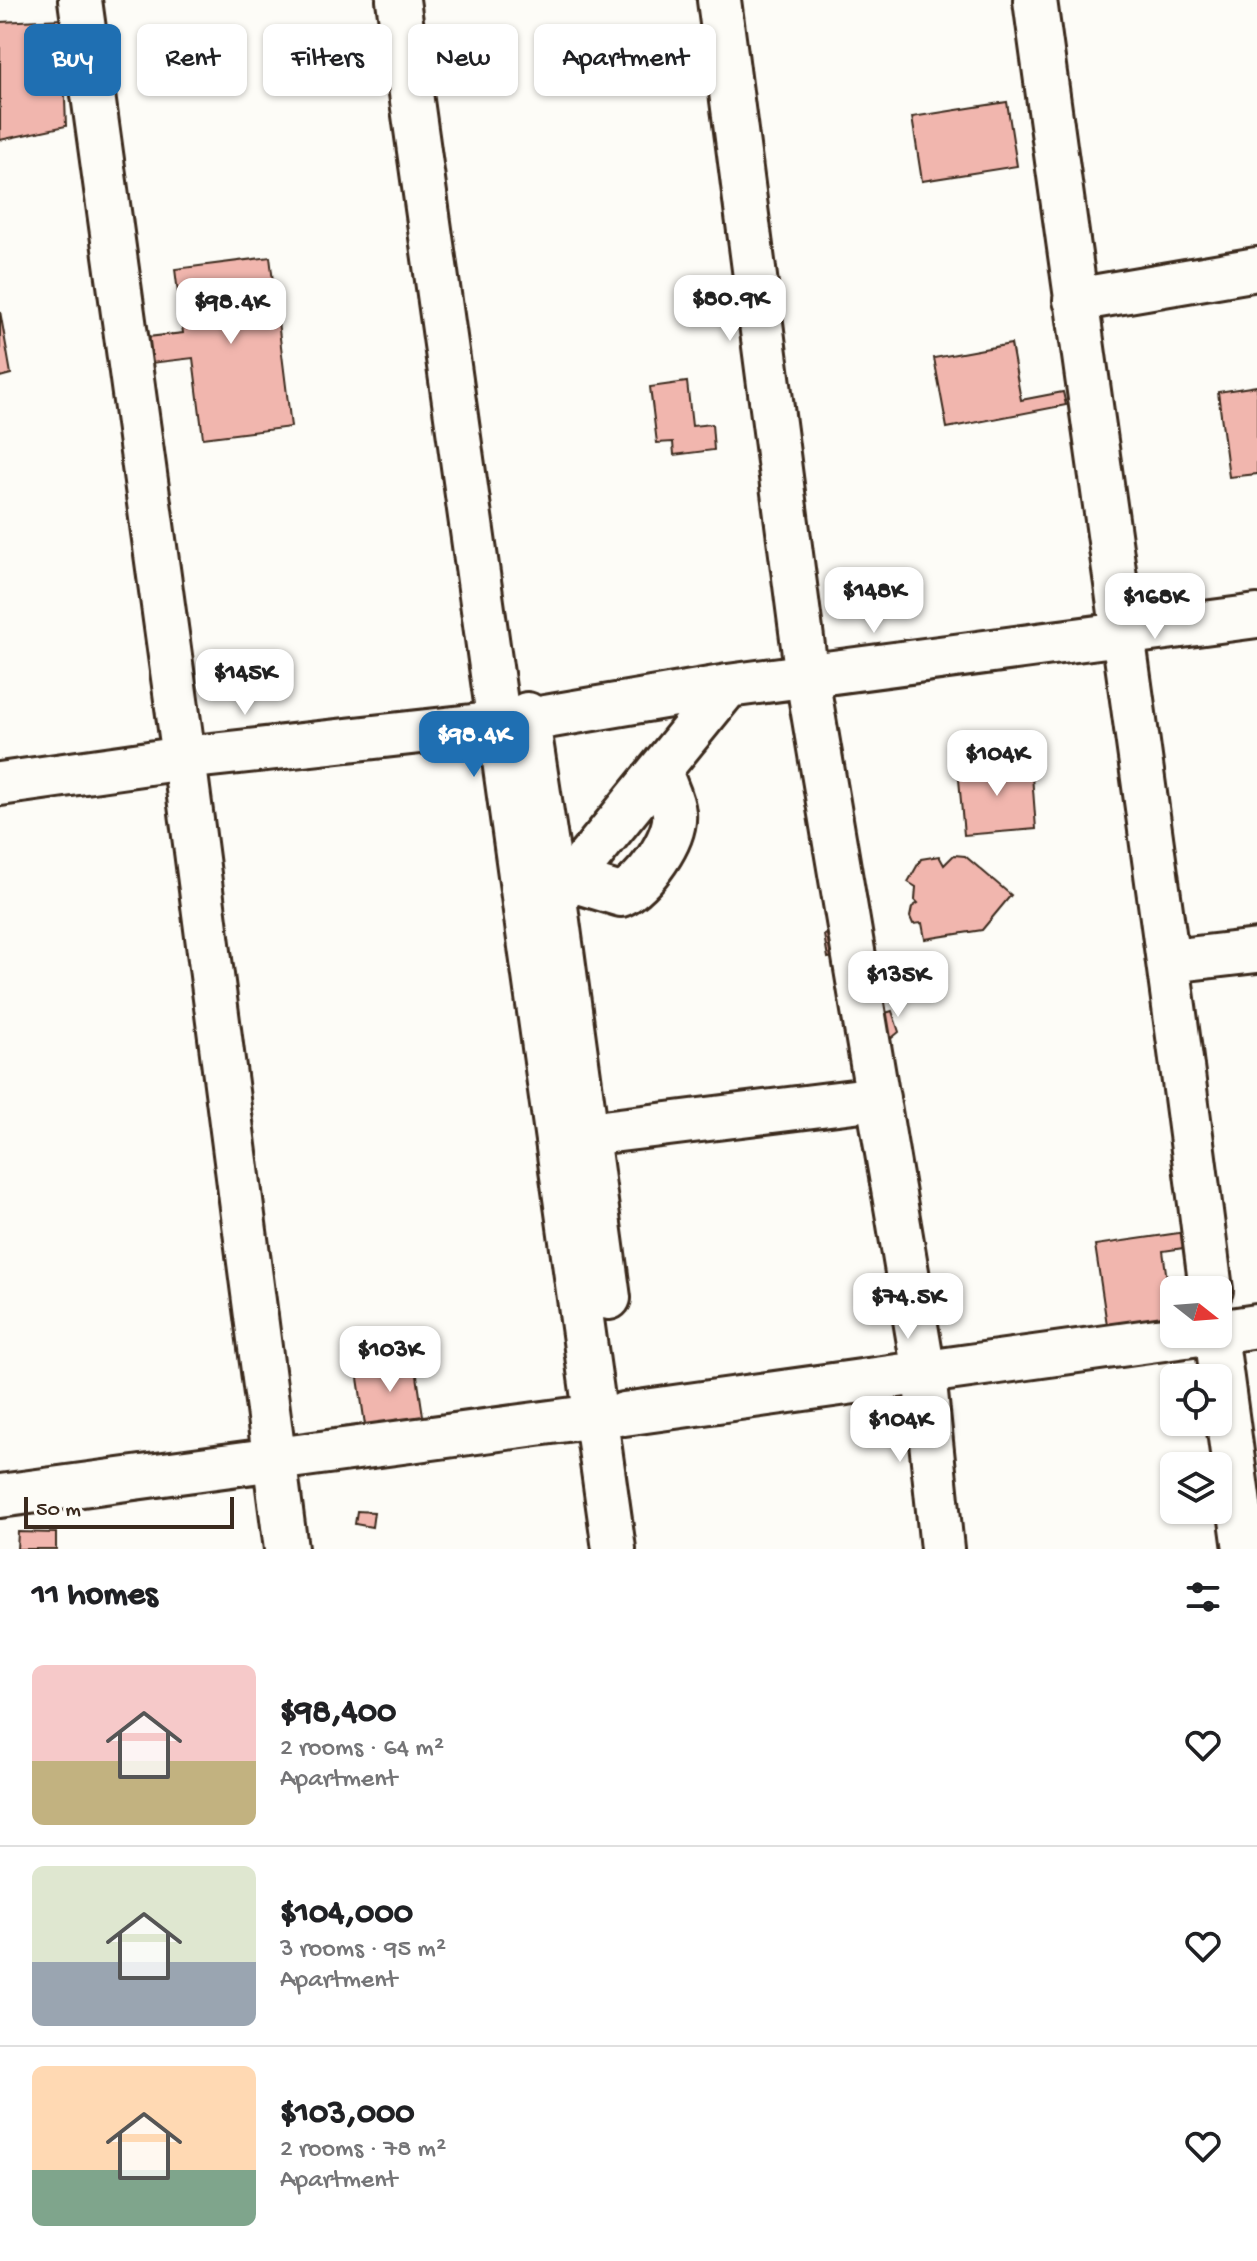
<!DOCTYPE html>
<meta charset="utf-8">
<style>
:root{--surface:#fff;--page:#f6f6f6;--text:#202124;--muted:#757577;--line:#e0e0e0;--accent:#1f6fb2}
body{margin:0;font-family:"Gochi Hand",sans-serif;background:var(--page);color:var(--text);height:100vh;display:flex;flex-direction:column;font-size:30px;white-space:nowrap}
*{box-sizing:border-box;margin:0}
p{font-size:26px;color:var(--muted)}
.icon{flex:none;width:44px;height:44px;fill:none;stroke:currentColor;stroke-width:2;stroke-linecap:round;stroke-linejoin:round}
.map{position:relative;height:1549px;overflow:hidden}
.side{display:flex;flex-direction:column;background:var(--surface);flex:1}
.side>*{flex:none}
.guide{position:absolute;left:24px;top:24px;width:800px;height:72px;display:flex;gap:16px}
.needle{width:52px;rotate:107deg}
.tools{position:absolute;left:1160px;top:1276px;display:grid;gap:16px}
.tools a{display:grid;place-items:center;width:72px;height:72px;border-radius:12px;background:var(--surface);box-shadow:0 2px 6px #0004;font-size:40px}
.scale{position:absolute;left:24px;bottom:20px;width:210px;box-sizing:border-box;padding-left:8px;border:4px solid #3b2a1e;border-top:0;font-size:22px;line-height:28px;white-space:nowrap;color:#3b2a1e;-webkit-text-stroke:6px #fdfcf7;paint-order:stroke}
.price{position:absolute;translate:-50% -68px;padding:0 18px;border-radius:16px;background:#fff;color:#222;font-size:26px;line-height:52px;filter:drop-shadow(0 2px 4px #0008)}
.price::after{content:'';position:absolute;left:50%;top:48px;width:24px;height:18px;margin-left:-12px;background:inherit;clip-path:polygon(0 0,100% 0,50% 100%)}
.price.current{background:var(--accent);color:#fff}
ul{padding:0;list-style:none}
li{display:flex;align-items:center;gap:24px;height:200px;padding:0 32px}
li+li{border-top:2px solid var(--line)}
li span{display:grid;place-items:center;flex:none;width:224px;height:160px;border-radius:12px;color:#555}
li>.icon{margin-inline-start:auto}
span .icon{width:96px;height:96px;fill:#fffc;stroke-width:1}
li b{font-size:34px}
h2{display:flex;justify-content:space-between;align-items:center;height:96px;padding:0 32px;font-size:34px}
.chip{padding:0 28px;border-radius:12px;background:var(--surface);box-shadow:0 2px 6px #0004;font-size:28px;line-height:72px}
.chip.current{background:var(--accent);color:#fff}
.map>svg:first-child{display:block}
</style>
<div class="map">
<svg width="1257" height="1549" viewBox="0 0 1257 1549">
<rect width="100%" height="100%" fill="#fdfcf7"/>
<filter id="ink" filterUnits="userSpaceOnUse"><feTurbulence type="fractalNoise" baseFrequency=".0125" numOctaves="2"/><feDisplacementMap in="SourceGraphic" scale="16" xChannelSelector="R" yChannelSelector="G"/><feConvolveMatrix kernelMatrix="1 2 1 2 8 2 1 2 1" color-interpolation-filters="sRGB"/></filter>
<g filter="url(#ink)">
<path fill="#f1b6ae" stroke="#3b2a1e" stroke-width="2" d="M62,19L66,126L0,140V22Z
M1007,102L1017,166L922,181L912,117Z
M270,257L291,427L203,438L193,358L151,363L148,337L183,333L175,269Z
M0,311L11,374L0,377Z
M1011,344L1021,400L1063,392L1066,405L947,428L934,358Z
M687,382L692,426L712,424L714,450L674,455L673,442L657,443L650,387Z
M1257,386V474L1229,477L1218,392Z
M1031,762L1036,829L964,835L958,768Z
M954,855L965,856L1011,895L982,930L925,939L922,923L913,924L910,917L912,907L918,903L915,900L916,887L908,882L921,859L939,856L944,865Z
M840,931L845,955L828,958L824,935Z
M892,1011L899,1032L888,1041L879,1015Z
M1186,1232L1183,1248L1163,1251L1174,1329L1109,1338L1095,1245Z
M413,1349L425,1429L367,1438L355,1358Z
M357,1511L374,1512L372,1527L355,1524Z
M18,1532L56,1533V1549H17Z"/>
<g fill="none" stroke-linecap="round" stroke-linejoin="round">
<g stroke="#3b2a1e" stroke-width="48">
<path id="minor" d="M80,0L184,758L286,1549
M398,0L614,1549
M719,0L807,677L924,1373L942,1549
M1035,0C1093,430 1157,859 1211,1290
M1075,300L1257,269
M527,714L555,899L609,1298
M0,784L184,758L528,720L728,686L1257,616
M571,880L621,895C643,885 677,839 674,813C673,799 664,784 660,771
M555,899L728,686
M1170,961L1257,951
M587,1134L878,1098
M1218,1332L1257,1326
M1216,1334L1245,1549
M624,1414L1200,1334
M0,1496L596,1416"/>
</g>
<use href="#minor" stroke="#fdfcf7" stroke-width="42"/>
</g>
</g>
</svg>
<div class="tools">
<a><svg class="needle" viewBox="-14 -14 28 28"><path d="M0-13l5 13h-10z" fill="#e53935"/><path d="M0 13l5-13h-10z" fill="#757577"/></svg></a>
<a><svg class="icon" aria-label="locate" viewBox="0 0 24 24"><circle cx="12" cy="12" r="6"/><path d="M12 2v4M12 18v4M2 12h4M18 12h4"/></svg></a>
<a><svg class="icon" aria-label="layers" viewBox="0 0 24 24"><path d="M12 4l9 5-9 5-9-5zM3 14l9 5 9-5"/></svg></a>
</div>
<div class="scale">50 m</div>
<b class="price" style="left:730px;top:343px">$80.9K</b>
<b class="price" style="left:231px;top:346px">$98.4K</b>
<b class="price" style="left:874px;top:635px">$148K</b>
<b class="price" style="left:1155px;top:641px">$168K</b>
<b class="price" style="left:245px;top:717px">$145K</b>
<b class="price current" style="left:474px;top:779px">$98.4K</b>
<b class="price" style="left:997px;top:798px">$104K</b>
<b class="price" style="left:898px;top:1019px">$135K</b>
<b class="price" style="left:908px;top:1341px">$74.5K</b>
<b class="price" style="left:390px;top:1394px">$103K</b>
<b class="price" style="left:900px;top:1464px">$104K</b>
<div class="guide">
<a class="chip current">Buy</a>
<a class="chip">Rent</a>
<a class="chip">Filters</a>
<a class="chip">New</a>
<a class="chip">Apartment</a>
</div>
</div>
<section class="side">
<h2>11 homes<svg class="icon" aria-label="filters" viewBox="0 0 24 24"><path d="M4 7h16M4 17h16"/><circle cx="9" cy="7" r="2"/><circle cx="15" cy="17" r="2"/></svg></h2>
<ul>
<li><span style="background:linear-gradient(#f6c9c9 60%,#c2b280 0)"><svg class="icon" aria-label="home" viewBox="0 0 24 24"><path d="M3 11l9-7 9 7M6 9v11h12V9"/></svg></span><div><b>$98,400</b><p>2 rooms · 64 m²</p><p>Apartment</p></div><svg class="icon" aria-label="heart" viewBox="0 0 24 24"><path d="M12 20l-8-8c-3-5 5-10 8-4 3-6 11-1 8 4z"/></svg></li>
<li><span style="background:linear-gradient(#dfe7d0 60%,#9aa5b1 0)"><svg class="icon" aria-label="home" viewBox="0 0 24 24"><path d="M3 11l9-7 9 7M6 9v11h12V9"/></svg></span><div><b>$104,000</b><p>3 rooms · 95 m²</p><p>Apartment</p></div><svg class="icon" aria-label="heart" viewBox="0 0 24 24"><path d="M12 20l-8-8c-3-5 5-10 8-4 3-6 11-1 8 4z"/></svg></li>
<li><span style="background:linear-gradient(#ffd9b3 65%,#7fa58c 0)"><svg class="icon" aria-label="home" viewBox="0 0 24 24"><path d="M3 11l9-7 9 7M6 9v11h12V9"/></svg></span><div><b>$103,000</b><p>2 rooms · 78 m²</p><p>Apartment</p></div><svg class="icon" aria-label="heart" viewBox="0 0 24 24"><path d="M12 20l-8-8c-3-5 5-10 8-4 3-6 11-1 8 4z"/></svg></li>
</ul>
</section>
